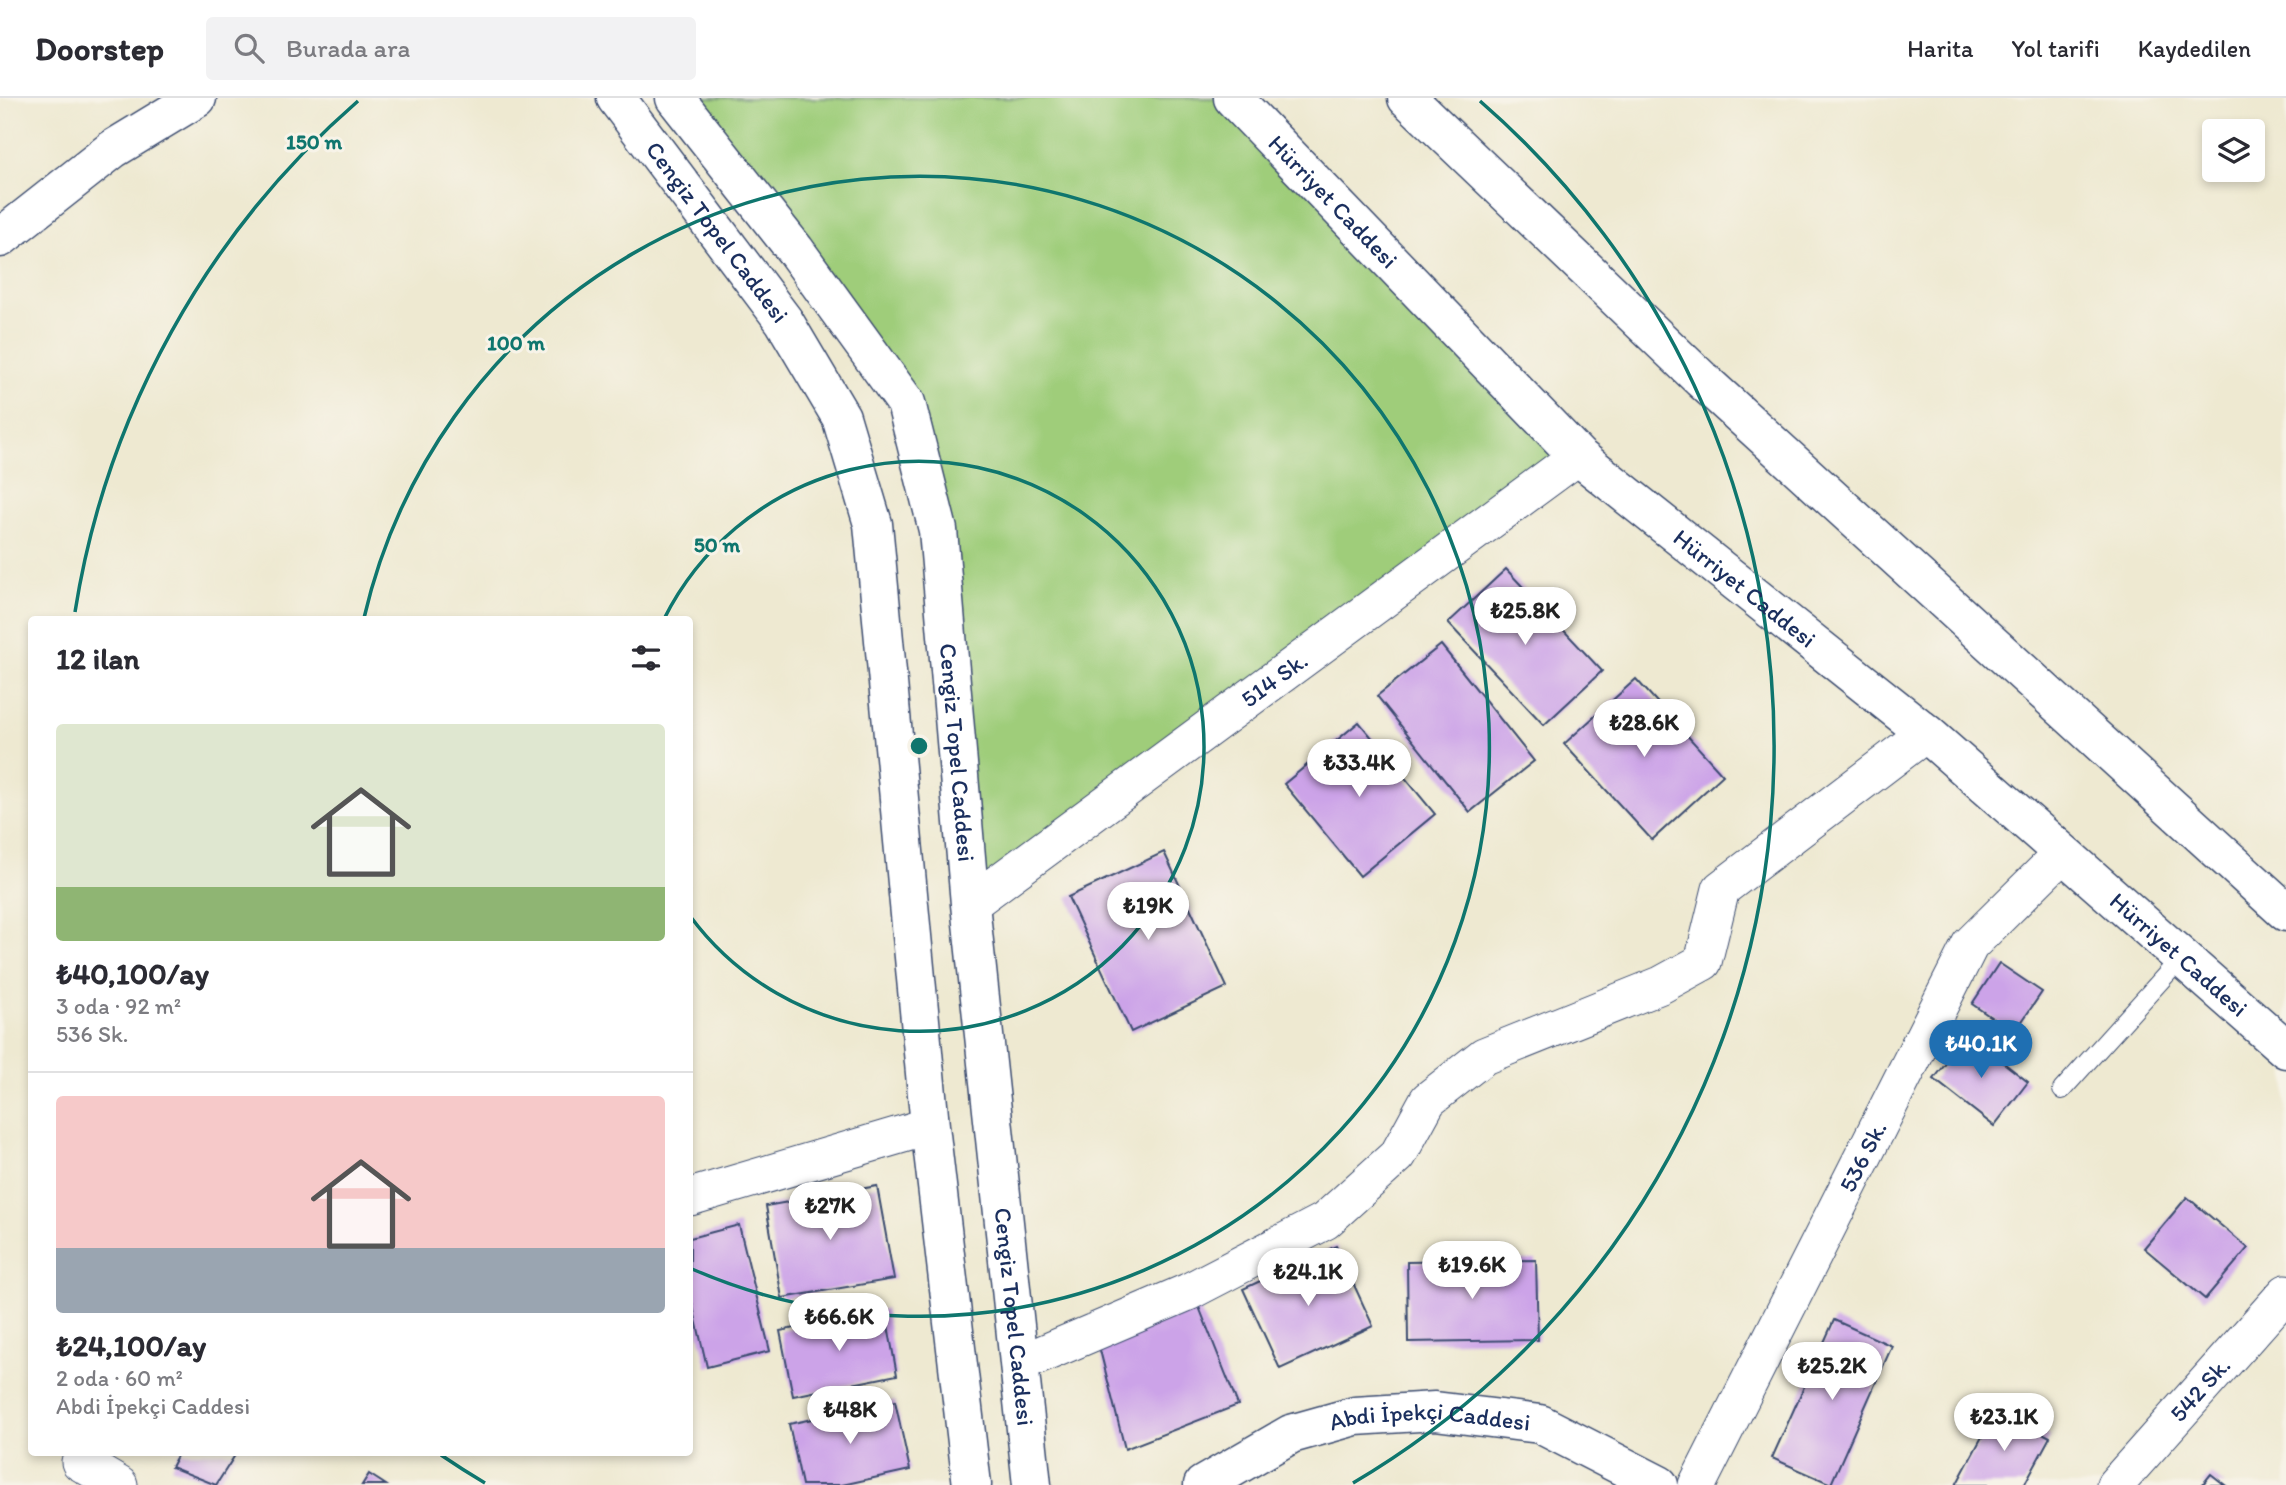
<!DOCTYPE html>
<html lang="tr">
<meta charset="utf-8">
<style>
:root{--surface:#fff;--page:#f2f2f3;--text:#2b2b33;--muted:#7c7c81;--line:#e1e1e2;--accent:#1f6fb2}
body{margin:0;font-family:Itim,sans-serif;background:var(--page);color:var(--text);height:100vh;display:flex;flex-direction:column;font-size:26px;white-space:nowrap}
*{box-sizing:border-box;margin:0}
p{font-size:23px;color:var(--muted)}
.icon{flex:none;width:38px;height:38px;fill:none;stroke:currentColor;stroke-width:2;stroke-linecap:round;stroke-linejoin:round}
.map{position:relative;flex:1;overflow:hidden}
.sheet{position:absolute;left:28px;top:518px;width:665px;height:840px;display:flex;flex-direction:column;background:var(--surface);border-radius:7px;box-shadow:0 4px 10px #0003}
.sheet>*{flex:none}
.tools{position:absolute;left:2202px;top:21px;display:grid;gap:14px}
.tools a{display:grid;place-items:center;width:63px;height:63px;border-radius:7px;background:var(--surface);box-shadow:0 4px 10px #0003;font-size:35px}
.price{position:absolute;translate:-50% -60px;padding:0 16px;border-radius:24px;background:#fff;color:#222;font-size:23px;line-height:46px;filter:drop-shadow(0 2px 4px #0008)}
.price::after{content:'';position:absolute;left:50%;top:42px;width:21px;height:16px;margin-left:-10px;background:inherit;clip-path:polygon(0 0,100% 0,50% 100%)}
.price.selected{background:var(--accent);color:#fff}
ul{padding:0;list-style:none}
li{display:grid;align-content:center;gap:14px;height:371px;padding:0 28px}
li+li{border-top:2px solid var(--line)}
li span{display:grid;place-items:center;height:217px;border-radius:7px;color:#555}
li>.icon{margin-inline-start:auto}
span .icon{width:126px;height:126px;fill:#fffc;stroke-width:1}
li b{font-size:30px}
h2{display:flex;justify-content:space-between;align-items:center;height:84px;padding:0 28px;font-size:30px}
header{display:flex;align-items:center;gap:42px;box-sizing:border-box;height:98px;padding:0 35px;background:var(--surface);border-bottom:2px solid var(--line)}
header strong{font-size:33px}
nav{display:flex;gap:38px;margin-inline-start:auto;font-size:24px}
.search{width:490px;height:63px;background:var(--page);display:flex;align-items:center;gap:18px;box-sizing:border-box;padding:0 24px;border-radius:7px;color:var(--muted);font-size:26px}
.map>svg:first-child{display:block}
</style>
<header>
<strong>Doorstep</strong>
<div class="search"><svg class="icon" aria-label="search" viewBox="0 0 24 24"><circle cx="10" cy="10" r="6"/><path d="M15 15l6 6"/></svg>Burada ara</div>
<nav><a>Harita</a><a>Yol tarifi</a><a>Kaydedilen</a></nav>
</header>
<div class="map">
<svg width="2286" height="1387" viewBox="0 0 2286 1387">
<rect width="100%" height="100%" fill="#f7f3e8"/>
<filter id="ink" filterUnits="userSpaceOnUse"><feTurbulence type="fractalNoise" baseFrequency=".0143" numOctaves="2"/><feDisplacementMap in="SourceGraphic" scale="14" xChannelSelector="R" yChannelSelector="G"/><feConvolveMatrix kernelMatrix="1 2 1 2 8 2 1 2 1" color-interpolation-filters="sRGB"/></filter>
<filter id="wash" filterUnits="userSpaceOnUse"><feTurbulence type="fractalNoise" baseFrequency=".00686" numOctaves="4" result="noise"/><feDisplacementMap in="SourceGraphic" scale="28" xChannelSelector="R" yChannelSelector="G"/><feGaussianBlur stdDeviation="1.57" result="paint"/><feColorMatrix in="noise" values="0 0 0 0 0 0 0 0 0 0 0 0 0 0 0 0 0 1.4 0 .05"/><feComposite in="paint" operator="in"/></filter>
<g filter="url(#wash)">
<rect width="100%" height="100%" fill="#eee9d1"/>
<path fill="#9fcd7a" stroke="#5d7e6c" stroke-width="2" d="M675,0H1233L1578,358L970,806L906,305Z"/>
<g id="blocks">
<path fill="#cca3e8" d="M1506,471L1602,573L1544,627L1448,525Z
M1441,547L1534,663L1470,714L1377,598Z
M1636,581L1723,677L1652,742L1564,646Z
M1359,624L1435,716L1360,778L1284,686Z
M1164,754L1227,889L1131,934L1068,799Z
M1999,865L2042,894L2014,935L1972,906Z
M1968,937L2028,984L1994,1028L1934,981Z
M877,1088L894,1181L782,1200L766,1108Z
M2187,1099L2248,1150L2205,1201L2144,1150Z
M739,1127L770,1253L707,1269L690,1196V1140Z
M1336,1148L1373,1228L1280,1271L1243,1191Z
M1536,1162L1538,1242L1408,1244L1407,1164Z
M1199,1209L1238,1307L1125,1351L1099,1248Z
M885,1211L897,1277L793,1298L780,1233Z
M1834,1222L1892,1248L1831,1386L1772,1360Z
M895,1303L910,1372L842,1387H802L789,1326Z
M1997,1311L2050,1339L2024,1387H1956Z
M179,1354H237L216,1387L171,1369Z
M369,1376L386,1387H362Z
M2211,1376L2225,1387H2202Z"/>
</g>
</g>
<g filter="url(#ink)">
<use href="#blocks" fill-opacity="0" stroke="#3b4b6f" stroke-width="2"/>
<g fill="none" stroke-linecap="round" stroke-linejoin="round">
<g stroke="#3b4b6f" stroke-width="20">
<path id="service" d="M2062,992L2182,859"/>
</g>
<g stroke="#3b4b6f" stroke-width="39">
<g id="minor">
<path id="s1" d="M970,806L1578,358"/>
<path d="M690,1099L930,1028"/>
<path d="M1019,1266L1188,1194L1325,1123L1398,1057L1428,1002L1484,958L1661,887L1703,864L1721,791L1926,635"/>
<path d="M80,1364L119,1387"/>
<path id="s2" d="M1697,1387L1970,847L2063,755"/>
<path id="s3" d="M2115,1387L2286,1195"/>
</g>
</g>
<g stroke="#3b4b6f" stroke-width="41">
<g id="tertiary">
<path id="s4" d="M616,0L784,223L841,319L873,426L930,1028L972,1387"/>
<path id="s5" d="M675,0L795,152L906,305L938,432L970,806L1032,1387"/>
<path d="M0,140L113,51L197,0"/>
<path id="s6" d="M1203,1387L1291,1336L1355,1318L1435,1313L1540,1326L1659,1387"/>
</g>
</g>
<g stroke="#3b4b6f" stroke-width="41">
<g id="trunk">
<path id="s7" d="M1233,0L1578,358L1926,635L2286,951"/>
<path d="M1407,0L1701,281L2286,814"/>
</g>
</g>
<use href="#service" stroke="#fff" stroke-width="18"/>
<use href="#minor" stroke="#fff" stroke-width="37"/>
<use href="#tertiary" stroke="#fff" stroke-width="38"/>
<use href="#trunk" stroke="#fff" stroke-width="38"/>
</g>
</g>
<g fill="none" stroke="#0f766e" stroke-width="3.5">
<path d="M664 521A285 285 0 1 1 690 818"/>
<path d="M364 520A570 570 0 1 1 692 1171"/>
<path d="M485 1385A855 855 0 0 1 441 1357M75 514A855 855 0 0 1 358 3M1480 3A855 855 0 0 1 1353 1385"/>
</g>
<g text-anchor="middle" stroke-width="6" stroke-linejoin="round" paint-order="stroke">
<g font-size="24" fill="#1b2f5e" stroke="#f7f3e8">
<text dy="8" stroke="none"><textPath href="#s7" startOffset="144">Hürriyet Caddesi</textPath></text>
<text dy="8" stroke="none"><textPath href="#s4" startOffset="168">Cengiz Topel Caddesi</textPath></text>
<text dy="8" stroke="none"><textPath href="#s7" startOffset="710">Hürriyet Caddesi</textPath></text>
<text dy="8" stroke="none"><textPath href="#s1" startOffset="378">514 Sk.</textPath></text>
<text dy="8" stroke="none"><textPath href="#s5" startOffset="737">Cengiz Topel Caddesi</textPath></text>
<text dy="8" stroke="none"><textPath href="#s7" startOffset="1278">Hürriyet Caddesi</textPath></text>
<text dy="8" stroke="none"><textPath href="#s2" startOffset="368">536 Sk.</textPath></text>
<text dy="8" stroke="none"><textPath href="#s5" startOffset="1304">Cengiz Topel Caddesi</textPath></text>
<text dy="8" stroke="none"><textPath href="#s3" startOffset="128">542 Sk.</textPath></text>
<text dy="8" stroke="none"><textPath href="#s6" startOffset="243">Abdi İpekçi Caddesi</textPath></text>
</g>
</g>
<circle cx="919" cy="648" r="10" fill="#0f766e" stroke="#f7f3e8" stroke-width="3.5"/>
<g font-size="21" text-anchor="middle" font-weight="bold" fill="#0f766e" stroke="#f7f3e8" stroke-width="6" stroke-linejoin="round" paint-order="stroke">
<text x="314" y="51">150 m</text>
<text x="516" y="252">100 m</text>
<text x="717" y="454">50 m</text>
</g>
</svg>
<div class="tools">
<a><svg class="icon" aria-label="layers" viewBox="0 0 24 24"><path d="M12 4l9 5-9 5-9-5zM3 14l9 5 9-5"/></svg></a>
</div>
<b class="price" style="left:1525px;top:549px">₺25.8K</b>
<b class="price" style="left:1644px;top:661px">₺28.6K</b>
<b class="price" style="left:1359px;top:701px">₺33.4K</b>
<b class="price" style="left:1148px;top:844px">₺19K</b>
<b class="price selected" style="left:1981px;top:982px">₺40.1K</b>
<b class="price" style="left:830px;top:1144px">₺27K</b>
<b class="price" style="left:1472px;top:1203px">₺19.6K</b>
<b class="price" style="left:1308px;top:1210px">₺24.1K</b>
<b class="price" style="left:839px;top:1255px">₺66.6K</b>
<b class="price" style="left:1832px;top:1304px">₺25.2K</b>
<b class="price" style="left:850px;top:1348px">₺48K</b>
<b class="price" style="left:2004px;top:1355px">₺23.1K</b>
<section class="sheet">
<h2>12 ilan<svg class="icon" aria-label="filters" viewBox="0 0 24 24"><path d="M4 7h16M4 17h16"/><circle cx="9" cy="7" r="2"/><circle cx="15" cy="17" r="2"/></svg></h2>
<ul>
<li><span style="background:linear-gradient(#dfe7d0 75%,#8fb573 0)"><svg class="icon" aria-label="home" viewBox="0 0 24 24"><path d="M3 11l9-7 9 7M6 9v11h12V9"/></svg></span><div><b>₺40,100/ay</b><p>3 oda · 92 m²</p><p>536 Sk.</p></div></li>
<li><span style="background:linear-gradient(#f6c9c9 70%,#9aa5b1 0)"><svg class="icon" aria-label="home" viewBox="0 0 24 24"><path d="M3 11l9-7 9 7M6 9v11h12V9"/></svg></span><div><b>₺24,100/ay</b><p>2 oda · 60 m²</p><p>Abdi İpekçi Caddesi</p></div></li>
</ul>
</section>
</div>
